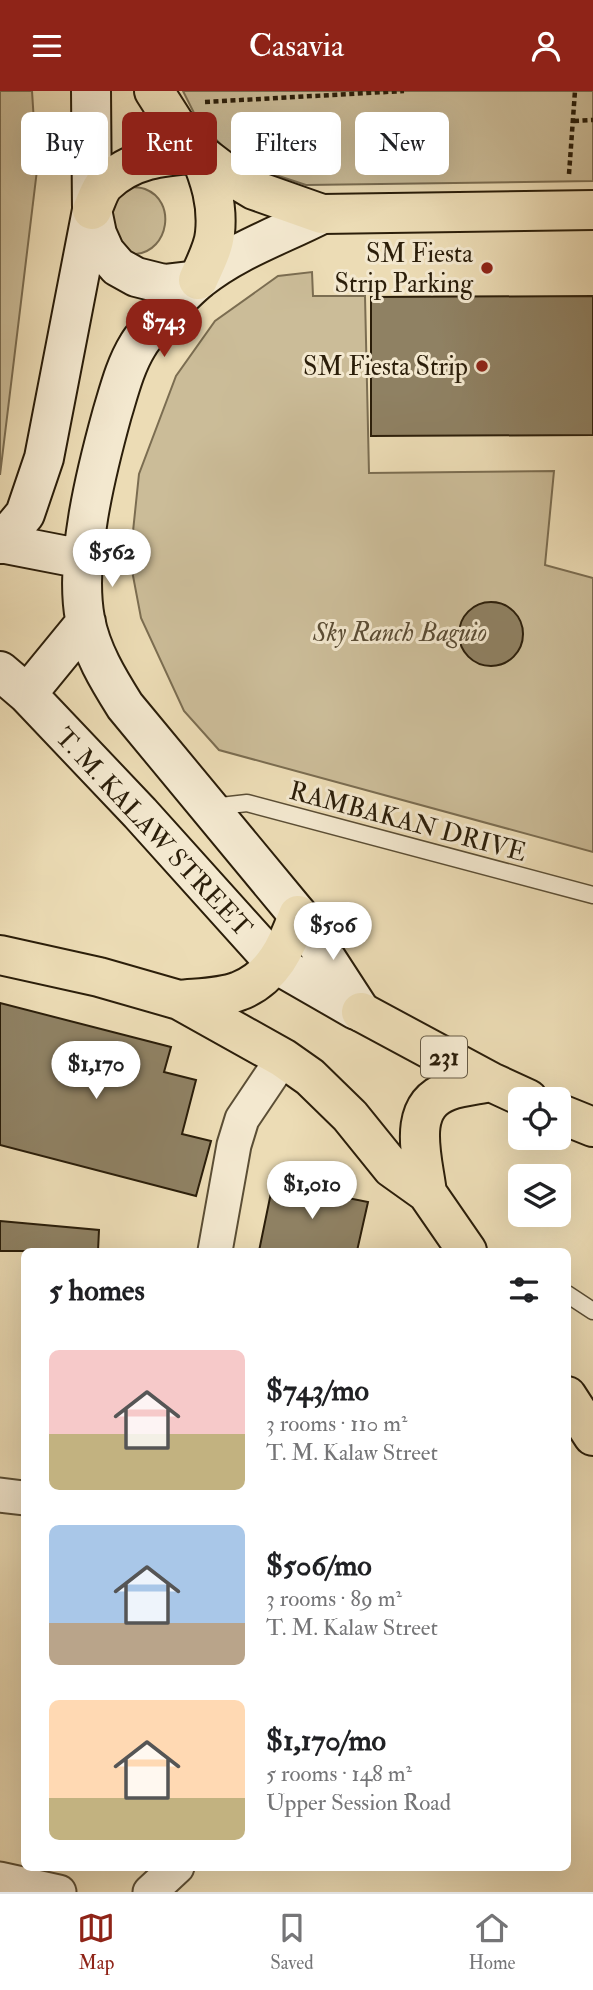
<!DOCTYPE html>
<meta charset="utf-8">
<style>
:root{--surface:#fff;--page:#f2f2f2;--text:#202124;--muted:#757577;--line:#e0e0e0;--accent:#8f2418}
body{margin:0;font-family:"IM FELL Double Pica",serif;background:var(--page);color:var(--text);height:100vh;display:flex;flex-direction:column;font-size:26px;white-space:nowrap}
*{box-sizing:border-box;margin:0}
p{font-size:23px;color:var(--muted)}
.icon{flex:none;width:38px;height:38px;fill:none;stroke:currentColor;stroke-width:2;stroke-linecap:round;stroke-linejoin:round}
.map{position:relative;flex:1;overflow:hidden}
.panel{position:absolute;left:21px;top:1157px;width:550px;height:623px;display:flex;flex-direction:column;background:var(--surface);border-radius:10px;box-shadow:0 7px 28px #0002}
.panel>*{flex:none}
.hud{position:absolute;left:21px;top:21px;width:551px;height:63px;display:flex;gap:14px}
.controls{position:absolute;left:508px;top:996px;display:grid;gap:14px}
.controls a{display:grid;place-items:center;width:63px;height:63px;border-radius:10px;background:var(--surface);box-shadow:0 7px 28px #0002;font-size:35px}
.price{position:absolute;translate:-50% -60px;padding:0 16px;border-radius:24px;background:#fff;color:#222;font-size:23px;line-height:46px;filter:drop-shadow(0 2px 4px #0008)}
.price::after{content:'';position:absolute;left:50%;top:42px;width:21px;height:16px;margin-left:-10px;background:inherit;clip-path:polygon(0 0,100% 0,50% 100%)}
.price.on{background:var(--accent);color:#fff}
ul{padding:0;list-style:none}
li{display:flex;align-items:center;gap:21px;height:175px;padding:0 28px}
li span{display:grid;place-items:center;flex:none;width:196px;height:140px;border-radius:10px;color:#555}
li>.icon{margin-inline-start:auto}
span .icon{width:84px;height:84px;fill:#fffc;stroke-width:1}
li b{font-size:30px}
h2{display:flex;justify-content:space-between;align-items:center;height:84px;padding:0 28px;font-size:30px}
.chip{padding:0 24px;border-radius:10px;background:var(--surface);box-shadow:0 7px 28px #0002;font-size:24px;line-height:63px}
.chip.on{background:var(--accent);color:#fff}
header{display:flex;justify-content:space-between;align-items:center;height:91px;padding:0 28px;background:var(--accent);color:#fff;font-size:32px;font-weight:600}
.menu{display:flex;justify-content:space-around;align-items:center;height:98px;border-top:2px solid var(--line);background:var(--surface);font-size:19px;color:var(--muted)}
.menu a{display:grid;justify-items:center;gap:4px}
.menu .on{color:var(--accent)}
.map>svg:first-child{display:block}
</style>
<header><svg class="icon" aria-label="menu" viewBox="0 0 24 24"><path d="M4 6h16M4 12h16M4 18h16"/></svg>Casavia<svg class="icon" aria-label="person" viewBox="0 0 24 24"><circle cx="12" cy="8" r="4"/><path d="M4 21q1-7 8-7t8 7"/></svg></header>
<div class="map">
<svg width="593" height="1801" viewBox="0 0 593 1801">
<rect width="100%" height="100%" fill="#ecdcb5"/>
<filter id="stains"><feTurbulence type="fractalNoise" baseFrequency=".00286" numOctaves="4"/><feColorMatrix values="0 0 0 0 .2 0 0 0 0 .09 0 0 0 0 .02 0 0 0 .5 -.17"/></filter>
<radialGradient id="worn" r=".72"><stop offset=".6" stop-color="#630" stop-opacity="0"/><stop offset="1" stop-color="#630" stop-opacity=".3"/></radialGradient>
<path fill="#cbbc98" stroke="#7b6d51" stroke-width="2" d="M0,0H32L37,79L0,384Z
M183,0H593V90L306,94L239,72L198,30Z
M128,96C133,96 140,96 145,98C177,110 169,160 136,163C131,163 124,161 119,160L101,116Z
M312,181L313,205H365L369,382L554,380L545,474L593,487V761L219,659L184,620L141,527L130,469L139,383L176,285L215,230L278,185Z"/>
<path fill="#8f8163" stroke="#2b1e0a" stroke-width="2" d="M593,205V344L371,345V206Z
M459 543a32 32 0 1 1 64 0a32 32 0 1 1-64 0Z
M0,912L171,956L164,981L196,989L182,1043L211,1050L196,1105L0,1054Z
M273,1092L368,1111L357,1160H259Z
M0,1130L99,1139L98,1160H0Z"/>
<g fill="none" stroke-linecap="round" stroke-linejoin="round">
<g stroke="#5b4e35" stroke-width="19">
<path id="service" d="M212,716L247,712L593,804
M567,1203L593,1220"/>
</g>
<g stroke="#5b4e35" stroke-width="37">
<path id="minor" d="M215,1160L234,1054L242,1028L283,967
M0,1404L24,1407
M0,1788L59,1801
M150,1801L177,1776"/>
</g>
<g stroke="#2b1e0a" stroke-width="42">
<path id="secondary" d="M91,0L92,119L97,143L105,161L118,176L136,186L164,193L198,189
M322,123C281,144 236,159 200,188C187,198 146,240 138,254C125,275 119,300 112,323C96,381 74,469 85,528C91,560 108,588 125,615L298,824L361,921
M1,452L83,468
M0,453L25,423L44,367L92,119
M0,580L27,603L140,722L276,873L356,919
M27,603L86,531"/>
</g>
<g stroke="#2b1e0a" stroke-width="42">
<path id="primary" d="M0,864L99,886L179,909L283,967L310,986L350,1025L392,1077L427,1102L467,1160
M179,909C198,907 222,907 239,900C273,887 287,855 298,824
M361,921L491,991L528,1008
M558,1022L593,1036
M427,1102C423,1067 405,1016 448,1000C462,995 477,994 491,991
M567,1305L593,1345"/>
</g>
<g stroke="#2b1e0a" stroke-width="42">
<path id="trunk" d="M154,0L175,33L199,62L224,81L254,99L322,123L593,119
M92,119C96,111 99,99 105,93C132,67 164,65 199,62C210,88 218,113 215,142C214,157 204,175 198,189"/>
</g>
<path stroke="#2b1e0a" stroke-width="4.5" stroke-dasharray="5 3.5" stroke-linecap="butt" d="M205,11L404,0
M574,30L593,29
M569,83L575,0"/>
<use href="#service" stroke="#f3e8cf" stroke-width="16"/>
<use href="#minor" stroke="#f3e8cf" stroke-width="33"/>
<use href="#secondary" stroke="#f3e8cf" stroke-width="38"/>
<use href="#primary" stroke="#ecdcb5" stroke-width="38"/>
<use href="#trunk" stroke="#ecdcb5" stroke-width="38"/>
</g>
<g fill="#8f2418" stroke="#f3e8cf" stroke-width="2.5">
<circle cx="487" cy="177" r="7"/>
<circle cx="482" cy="275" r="7"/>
</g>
<g text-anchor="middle" stroke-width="6" stroke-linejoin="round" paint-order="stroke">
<rect fill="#f3e8cf" stroke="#675b45" stroke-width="2" x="421" y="945.5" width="46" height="41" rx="5"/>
<g font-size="24" font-weight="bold" fill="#2b1e0a">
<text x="444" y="974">231</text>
</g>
<g font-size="26" fill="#2b1e0a" stroke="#f3e8cf" text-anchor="end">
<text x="473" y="171">SM Fiesta<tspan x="473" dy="30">Strip Parking</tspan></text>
<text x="468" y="284">SM Fiesta Strip</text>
</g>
<g font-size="26" font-style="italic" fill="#5b4d35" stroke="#f3e8cf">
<text x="400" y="550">Sky Ranch Baguio</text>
</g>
<g font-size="26" fill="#2b1e0a" stroke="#f3e8cf">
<text transform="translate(408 730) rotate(15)" y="9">RAMBAKAN DRIVE</text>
<text transform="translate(154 741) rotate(47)" y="9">T. M. KALAW STREET</text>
</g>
</g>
<rect width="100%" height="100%" filter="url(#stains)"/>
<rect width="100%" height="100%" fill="url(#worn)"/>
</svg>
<div class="controls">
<a><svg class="icon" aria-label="locate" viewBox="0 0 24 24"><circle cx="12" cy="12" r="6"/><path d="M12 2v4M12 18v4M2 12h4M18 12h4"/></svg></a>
<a><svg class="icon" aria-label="layers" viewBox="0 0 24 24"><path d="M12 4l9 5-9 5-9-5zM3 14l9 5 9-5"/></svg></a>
</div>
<b class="price on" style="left:164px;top:268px">$743</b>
<b class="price" style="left:112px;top:498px">$562</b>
<b class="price" style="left:333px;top:871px">$506</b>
<b class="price" style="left:96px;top:1010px">$1,170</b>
<b class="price" style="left:312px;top:1130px">$1,010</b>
<div class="hud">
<a class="chip">Buy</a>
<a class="chip on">Rent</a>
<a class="chip">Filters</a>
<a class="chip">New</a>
</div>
<section class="panel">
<h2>5 homes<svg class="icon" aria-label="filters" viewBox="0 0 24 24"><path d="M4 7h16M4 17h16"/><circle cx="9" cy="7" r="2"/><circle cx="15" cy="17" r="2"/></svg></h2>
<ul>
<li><span style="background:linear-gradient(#f6c9c9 60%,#c2b280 0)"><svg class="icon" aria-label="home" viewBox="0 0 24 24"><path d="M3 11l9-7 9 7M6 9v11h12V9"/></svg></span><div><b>$743/mo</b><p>3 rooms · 110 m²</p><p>T. M. Kalaw Street</p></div></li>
<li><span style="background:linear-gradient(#a9c7e8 70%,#b9a48a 0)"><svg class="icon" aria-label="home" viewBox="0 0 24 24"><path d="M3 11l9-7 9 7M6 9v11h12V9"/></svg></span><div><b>$506/mo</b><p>3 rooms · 89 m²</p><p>T. M. Kalaw Street</p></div></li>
<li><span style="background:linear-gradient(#ffd9b3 70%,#c2b280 0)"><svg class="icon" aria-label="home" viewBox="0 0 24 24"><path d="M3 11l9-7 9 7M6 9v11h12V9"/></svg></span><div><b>$1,170/mo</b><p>5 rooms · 148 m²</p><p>Upper Session Road</p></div></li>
</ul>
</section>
</div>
<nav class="menu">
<a class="on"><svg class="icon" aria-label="map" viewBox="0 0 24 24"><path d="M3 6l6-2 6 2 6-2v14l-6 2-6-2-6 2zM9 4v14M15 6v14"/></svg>Map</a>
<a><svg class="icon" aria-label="saved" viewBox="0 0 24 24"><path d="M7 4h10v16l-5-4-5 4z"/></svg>Saved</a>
<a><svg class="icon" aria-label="home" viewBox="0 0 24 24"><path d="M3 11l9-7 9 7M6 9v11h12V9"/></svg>Home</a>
</nav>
